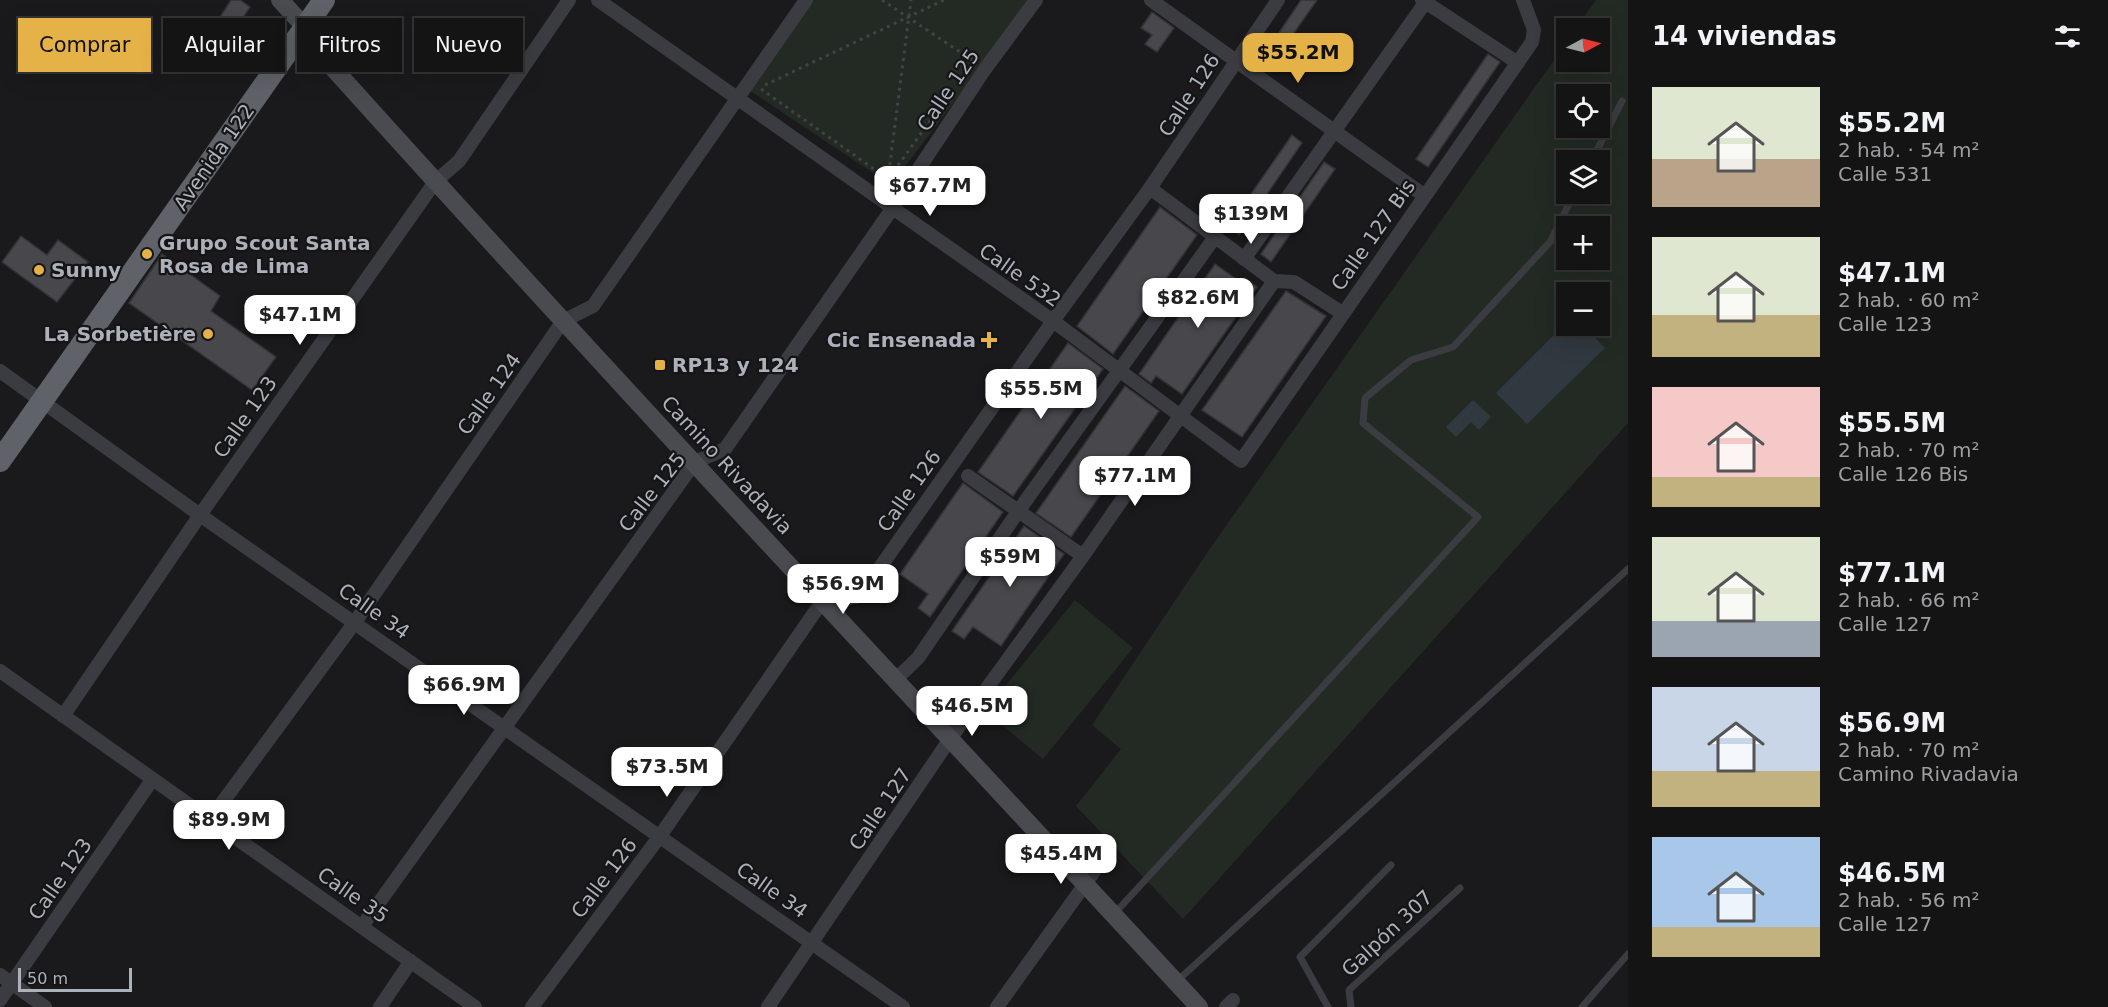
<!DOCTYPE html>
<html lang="es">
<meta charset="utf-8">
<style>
:root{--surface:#141415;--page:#212122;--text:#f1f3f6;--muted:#9d9ea0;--line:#333334;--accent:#e5b248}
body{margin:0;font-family:"DejaVu Sans",sans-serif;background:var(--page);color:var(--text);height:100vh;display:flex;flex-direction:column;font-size:22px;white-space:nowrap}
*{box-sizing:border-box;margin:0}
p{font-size:20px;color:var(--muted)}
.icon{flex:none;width:33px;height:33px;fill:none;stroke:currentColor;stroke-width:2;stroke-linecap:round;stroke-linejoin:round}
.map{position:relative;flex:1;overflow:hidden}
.sheet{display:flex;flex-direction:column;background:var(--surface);width:480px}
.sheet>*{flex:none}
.hud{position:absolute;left:18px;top:18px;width:570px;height:54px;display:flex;gap:12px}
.needle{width:39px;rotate:83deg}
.buttons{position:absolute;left:1556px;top:18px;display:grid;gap:12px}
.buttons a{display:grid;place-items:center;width:54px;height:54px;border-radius:0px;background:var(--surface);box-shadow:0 6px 24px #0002,0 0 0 2px var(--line);font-size:30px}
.scale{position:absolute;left:18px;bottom:15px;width:114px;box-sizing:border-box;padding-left:6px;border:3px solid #adb1ba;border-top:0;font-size:16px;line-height:21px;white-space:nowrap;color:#adb1ba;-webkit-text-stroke:4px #151517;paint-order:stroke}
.price{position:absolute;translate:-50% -51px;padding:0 14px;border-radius:12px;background:#fff;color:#222;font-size:20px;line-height:39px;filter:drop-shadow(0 2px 3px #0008)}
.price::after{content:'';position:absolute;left:50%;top:36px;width:18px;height:14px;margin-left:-9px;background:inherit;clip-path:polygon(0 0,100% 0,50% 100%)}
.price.on{background:var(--accent);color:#111}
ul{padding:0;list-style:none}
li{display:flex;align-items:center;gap:18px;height:150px;padding:0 24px}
li span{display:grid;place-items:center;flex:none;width:168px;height:120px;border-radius:0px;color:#555}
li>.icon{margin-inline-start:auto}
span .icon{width:72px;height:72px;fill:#fffc;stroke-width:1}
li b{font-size:26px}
h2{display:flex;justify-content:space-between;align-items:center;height:72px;padding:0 24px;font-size:26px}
.pill{padding:0 21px;border-radius:0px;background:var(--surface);box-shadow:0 6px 24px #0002,0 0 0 2px var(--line);font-size:21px;line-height:54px}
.pill.on{background:var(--accent);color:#111}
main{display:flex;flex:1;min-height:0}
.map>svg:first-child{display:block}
</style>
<main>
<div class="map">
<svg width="1628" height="1007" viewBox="0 0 1628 1007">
<rect width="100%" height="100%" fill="#1a1a1c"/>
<path fill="#222a23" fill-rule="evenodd" d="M813,0H1032L891,185L749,90Z
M1596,0H1628V423L1183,919L1076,806L1121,749L1092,725L1209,550L1566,43V62H1599V28H1576ZM1566,94H1599V128H1566ZM1566,160H1599V194H1566ZM1566,226H1599V260H1566ZM1566,292H1599V326H1566Z
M1075,600L1133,648L1043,759L985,711Z"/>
<path fill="#30393f" d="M1566,323V326H1583L1605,348L1527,424L1496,393Z
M1473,400L1491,417L1479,430L1471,422L1456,437L1446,427Z"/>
<path fill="#47474c" stroke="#343438" stroke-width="1.5" d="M231,0H240L250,7L222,50L229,55L216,73L173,43L186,24L206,39Z
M1301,0H1317L1280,53L1270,46Z
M1152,12L1174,28L1157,52L1145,44L1152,35L1141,28Z
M1488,54L1500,62L1428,167L1416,159Z
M1292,135L1302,143L1239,235L1228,227Z
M1324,162L1335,169L1271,262L1261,254Z
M1160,207L1197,235L1113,354L1077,326Z
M21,236L47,255L58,240L88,262L57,302L2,262Z
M162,254L220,296L211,311L276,357L252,390L129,303Z
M1215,264L1242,283L1245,278L1257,287L1182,394L1156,376L1151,383L1139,374Z
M1286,291L1326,316L1242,437L1202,410Z
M1068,343L1103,369L1013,496L978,472Z
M1125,386L1159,411L1071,537L1036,513Z
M963,483L1003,512L930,617L918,608L928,594L900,574Z
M1024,526L1064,554L1001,646L973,627L964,639L952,631Z"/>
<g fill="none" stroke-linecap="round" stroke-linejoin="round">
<path stroke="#414347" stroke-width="3" stroke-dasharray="3 4.5" stroke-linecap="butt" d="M882,0L975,62
M765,85L944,0
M761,89L888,179L946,99
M891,187L888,179L911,0"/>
<path stroke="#3b3c41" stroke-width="7" d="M1592,160L1622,101
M1115,913L1478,517L1363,423L1365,398L1411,360L1453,347L1550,242L1574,194
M1176,982L1628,569
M1328,1007L1300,957L1391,865
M1351,1007L1349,990L1460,888
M1582,1007L1628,954"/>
<path stroke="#3b3c41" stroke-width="14" d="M598,0L1053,321L1241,461L1532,42L1534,30L1523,0
M1151,0L1425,196
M1422,0L1518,63
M1150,188L1274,281L1294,282L1342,313
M1244,259L1427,0
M0,371L200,515L903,1007
M968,476L1083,556
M0,671L475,1007
M895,680L918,658L1019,510L1215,237
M63,716L200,515L435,182L459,161L569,0
M211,818L355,622L563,321L593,306L806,0
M363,925L695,462L725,449L892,209L985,69L1036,0
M0,975L45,1007
M0,1000L152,780
M380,1007L411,961
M532,1007L660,836L821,603L860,596L1053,321L1150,188L1278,0
M768,1007L950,739L1083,556L1274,281
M997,1007L1103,859
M1226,1007L1233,1000"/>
<path stroke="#494b50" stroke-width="18" d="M280,0L305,27L316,49C606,372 904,688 1199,1007"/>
<path stroke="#5f6268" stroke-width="22" d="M0,461L324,0"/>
</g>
<g fill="#e5b248" stroke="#151517" stroke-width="2">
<circle cx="147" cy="254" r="6"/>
<circle cx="39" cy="270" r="6"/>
<circle cx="208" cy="334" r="6"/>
<path d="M986 331h6v6h6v6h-6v6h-6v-6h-6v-6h6z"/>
<rect x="654" y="359" width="12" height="12" rx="3"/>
</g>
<g text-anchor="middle" stroke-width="4.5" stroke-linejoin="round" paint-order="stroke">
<g font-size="20" fill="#adb1ba" stroke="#151517">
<text transform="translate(948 90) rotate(-56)" y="7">Calle 125</text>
<text transform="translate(1189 95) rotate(-57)" y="7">Calle 126</text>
<text transform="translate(214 157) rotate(-55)" y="7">Avenida 122</text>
<text transform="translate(1373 235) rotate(-55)" y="7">Calle 127 Bis</text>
<text transform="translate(1020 275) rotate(35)" y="7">Calle 532</text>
<text transform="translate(489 394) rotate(-55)" y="7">Calle 124</text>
<text transform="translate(245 417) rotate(-55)" y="7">Calle 123</text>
<text transform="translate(727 465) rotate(47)" y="7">Camino Rivadavia</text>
<text transform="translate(909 491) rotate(-55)" y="7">Calle 126</text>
<text transform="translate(652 492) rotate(-52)" y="7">Calle 125</text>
<text transform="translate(374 611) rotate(35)" y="7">Calle 34</text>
<text transform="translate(880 809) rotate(-56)" y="7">Calle 127</text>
<text transform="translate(604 878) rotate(-53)" y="7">Calle 126</text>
<text transform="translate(60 879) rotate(-55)" y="7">Calle 123</text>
<text transform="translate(772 890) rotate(35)" y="7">Calle 34</text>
<text transform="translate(353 895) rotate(35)" y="7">Calle 35</text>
<text transform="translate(1387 933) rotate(-43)" y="7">Galpón 307</text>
</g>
<g font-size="20" font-weight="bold" fill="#adb1ba" stroke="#151517" text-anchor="start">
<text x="159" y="250">Grupo Scout Santa<tspan x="159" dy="23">Rosa de Lima</tspan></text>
<text x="51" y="277">Sunny</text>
<text x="196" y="341" text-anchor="end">La Sorbetière</text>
<text x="976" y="347" text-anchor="end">Cic Ensenada</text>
<text x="672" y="372">RP13 y 124</text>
</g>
</g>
</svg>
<div class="buttons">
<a><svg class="needle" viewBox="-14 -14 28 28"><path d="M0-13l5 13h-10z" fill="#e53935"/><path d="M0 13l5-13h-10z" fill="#9d9ea0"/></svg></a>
<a><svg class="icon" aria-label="locate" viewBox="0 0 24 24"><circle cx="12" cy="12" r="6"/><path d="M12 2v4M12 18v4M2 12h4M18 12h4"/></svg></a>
<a><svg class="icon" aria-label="layers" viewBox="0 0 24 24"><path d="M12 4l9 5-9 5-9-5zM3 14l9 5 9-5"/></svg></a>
<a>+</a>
<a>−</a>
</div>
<div class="scale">50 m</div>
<b class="price on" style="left:1298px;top:84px">$55.2M</b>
<b class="price" style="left:930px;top:217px">$67.7M</b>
<b class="price" style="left:1251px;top:245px">$139M</b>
<b class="price" style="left:1198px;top:329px">$82.6M</b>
<b class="price" style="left:300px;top:346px">$47.1M</b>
<b class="price" style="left:1041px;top:420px">$55.5M</b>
<b class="price" style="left:1135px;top:507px">$77.1M</b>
<b class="price" style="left:1010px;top:588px">$59M</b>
<b class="price" style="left:843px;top:615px">$56.9M</b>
<b class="price" style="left:464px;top:716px">$66.9M</b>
<b class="price" style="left:972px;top:737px">$46.5M</b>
<b class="price" style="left:667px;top:798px">$73.5M</b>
<b class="price" style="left:229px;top:851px">$89.9M</b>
<b class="price" style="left:1061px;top:885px">$45.4M</b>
<div class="hud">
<a class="pill on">Comprar</a>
<a class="pill">Alquilar</a>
<a class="pill">Filtros</a>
<a class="pill">Nuevo</a>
</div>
</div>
<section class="sheet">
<h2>14 viviendas<svg class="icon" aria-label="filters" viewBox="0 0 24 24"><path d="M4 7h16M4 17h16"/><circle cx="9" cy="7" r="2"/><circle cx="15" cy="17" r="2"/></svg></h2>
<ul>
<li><span style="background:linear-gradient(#dfe7d0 60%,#b9a48a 0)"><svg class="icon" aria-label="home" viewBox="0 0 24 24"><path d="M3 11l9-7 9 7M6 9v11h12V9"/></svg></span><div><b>$55.2M</b><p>2 hab. · 54 m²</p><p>Calle 531</p></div></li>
<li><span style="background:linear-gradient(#dfe7d0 65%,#c2b280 0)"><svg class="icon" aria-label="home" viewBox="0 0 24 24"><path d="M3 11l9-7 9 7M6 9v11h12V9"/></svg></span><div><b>$47.1M</b><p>2 hab. · 60 m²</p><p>Calle 123</p></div></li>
<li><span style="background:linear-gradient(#f6c9c9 75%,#c2b280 0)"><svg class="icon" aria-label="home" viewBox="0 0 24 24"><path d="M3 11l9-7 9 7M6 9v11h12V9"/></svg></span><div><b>$55.5M</b><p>2 hab. · 70 m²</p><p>Calle 126 Bis</p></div></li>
<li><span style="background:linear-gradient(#dfe7d0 70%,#9aa5b1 0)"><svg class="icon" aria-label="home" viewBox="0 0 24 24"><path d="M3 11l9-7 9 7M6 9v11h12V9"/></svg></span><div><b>$77.1M</b><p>2 hab. · 66 m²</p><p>Calle 127</p></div></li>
<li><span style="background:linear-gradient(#c9d6e8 70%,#c2b280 0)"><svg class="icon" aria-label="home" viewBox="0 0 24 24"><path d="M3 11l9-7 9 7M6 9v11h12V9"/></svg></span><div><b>$56.9M</b><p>2 hab. · 70 m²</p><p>Camino Rivadavia</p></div></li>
<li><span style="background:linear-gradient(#a9c7e8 75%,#c2b280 0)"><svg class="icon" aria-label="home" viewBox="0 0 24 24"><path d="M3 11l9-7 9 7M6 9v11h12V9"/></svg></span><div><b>$46.5M</b><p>2 hab. · 56 m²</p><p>Calle 127</p></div></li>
</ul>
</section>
</main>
